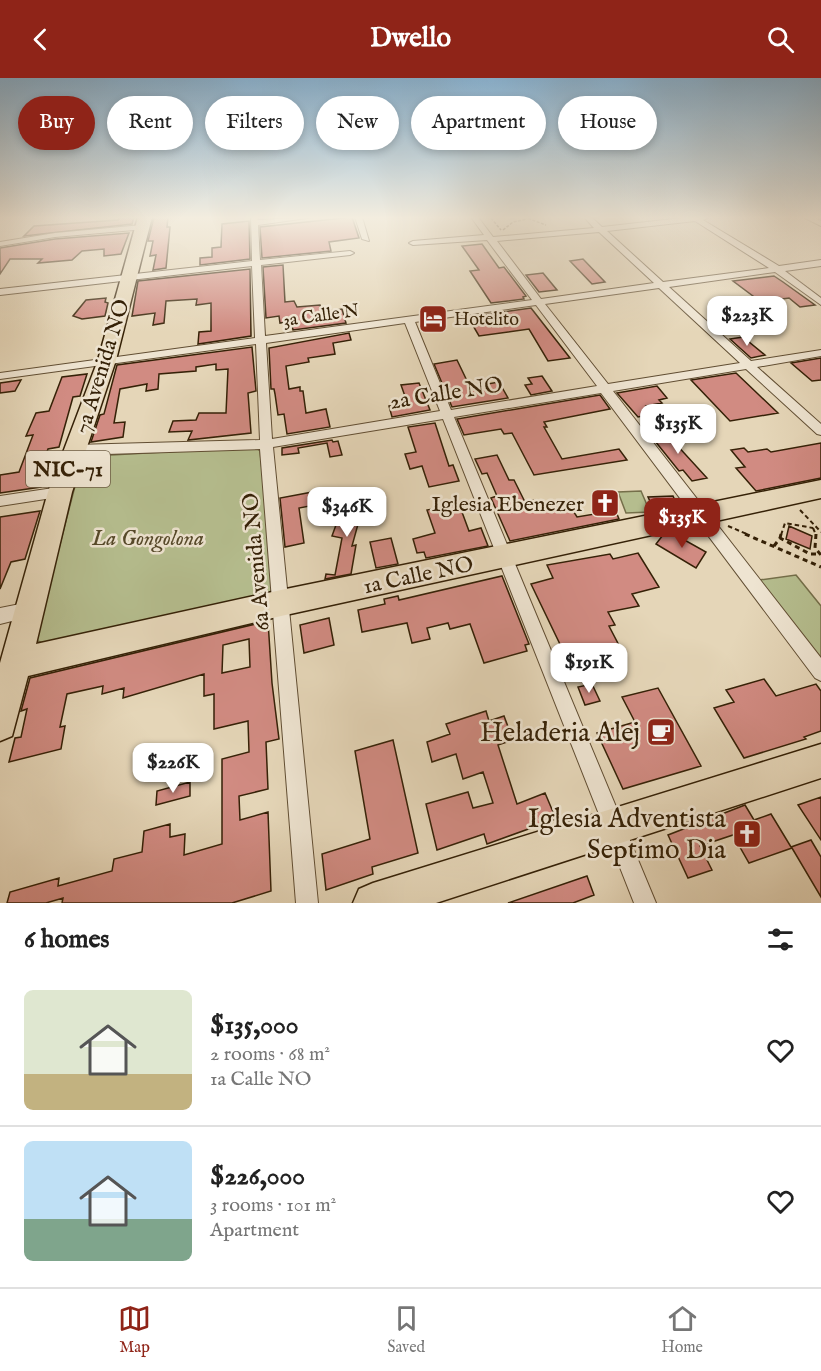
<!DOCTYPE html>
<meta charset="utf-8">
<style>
:root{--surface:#fff;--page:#f2f2f2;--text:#222;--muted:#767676;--line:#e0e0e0;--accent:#8f2418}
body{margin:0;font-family:"IM FELL English",serif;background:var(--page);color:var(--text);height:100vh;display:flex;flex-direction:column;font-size:22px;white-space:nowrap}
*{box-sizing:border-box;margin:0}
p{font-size:20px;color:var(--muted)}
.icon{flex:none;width:33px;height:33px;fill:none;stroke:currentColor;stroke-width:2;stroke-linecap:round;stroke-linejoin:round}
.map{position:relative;height:825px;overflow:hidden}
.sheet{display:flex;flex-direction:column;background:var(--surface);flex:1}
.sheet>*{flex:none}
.hud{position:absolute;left:18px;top:18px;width:786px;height:54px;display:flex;gap:12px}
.price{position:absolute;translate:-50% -51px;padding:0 14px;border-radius:12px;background:#fff;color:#222;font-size:20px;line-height:39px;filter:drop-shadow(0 2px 3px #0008)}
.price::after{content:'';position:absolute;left:50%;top:36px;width:18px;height:14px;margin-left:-9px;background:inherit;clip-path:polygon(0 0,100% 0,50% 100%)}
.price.selected{background:var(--accent);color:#fff}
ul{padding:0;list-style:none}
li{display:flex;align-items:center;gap:18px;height:150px;padding:0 24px}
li+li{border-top:2px solid var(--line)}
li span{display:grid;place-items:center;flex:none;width:168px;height:120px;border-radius:9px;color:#555}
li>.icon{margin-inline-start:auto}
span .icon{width:72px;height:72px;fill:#fffc;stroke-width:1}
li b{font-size:26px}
h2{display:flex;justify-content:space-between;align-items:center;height:72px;padding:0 24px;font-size:26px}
.pill{padding:0 21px;border-radius:27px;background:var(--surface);box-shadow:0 3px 9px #0003;font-size:21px;line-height:54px}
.pill.selected{background:var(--accent);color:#fff}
header{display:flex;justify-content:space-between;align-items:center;height:78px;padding:0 24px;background:var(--accent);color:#fff;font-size:27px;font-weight:800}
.tabs{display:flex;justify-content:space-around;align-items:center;height:84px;border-top:2px solid var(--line);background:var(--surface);font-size:16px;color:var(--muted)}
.tabs a{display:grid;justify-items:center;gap:3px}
.tabs .selected{color:var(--accent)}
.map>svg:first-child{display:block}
</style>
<header><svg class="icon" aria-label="back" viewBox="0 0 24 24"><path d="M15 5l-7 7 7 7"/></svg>Dwello<svg class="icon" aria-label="search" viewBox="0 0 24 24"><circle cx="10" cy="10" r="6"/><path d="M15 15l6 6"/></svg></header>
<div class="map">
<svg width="821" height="825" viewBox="0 0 821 825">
<rect width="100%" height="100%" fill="#e5d6b8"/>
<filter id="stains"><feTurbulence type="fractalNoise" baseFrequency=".00333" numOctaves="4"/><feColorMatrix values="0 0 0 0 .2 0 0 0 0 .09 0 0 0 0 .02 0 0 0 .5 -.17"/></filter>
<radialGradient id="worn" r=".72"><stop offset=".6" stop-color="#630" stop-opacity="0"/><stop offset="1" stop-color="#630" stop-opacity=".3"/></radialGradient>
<path fill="#b5bd8e" stroke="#756f4a" stroke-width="1.5" d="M256,369L260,373L274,507L269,518L46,566L35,562L80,389L93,378Z
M641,413L650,434L626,435L618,414Z
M796,497L821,528V594L752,503Z"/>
<path fill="#d18b82" stroke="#352107" stroke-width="1.5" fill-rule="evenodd" d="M119,139H134L132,146L24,158L34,148L118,142Z
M154,139H168L167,149H170L166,190L153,192L156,177L150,178L153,163H148Z
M352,139L359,160L329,164L331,173L262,180L260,149Z
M249,143L250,181L200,187V180L212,179V170L221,169L222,146Z
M129,155L121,176L104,178V171L82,173L72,182L38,185L42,181H10L0,196V170L55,161Z
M482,166L499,190L504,189L526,218L523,219L524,221L491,225L470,193L479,192L462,168Z
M583,181L605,204L592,206L570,183Z
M283,187L285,224L294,223L297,229L320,227L322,234L342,231L346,245L293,252L291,243L280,245L279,238L266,240L263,189Z
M250,191L251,258L198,266L199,254L211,253V225L196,227L197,221L166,223L164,245L153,247L155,235L132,238L138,203Z
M543,195L557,212L539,214L526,197Z
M774,198L783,204L815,227L800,229L789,220L761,224L733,203Z
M106,220L105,224L108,225L105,238L82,241L73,238L86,222Z
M531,230L570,280L548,283L529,251L479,258L468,239Z
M349,255L351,262L333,265L335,276L308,280L309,284L286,288L289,311L300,309V313H303L306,335L326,331L330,349L287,356L284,336L278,337L275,316L274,311H271L269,270Z
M743,259L765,277L751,280L730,261Z
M252,269L256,313L248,315L251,355L188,362L192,353L169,354L173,343L196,342L199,335H226L228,291L216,292V286L196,289V293L159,296L158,311L146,313L147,306L120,311L114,345L125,344L123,359L91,364L100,337L104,336L117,287Z
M821,280V302L812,303L791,285Z
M457,282L470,309L499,304L508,320L452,329L434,286Z
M736,295L778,335L730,343L691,302Z
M87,296L80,318L73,319L59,369L48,371L39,395L46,394L41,409L0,415V397L19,394L33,357L26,358L36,335L49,333L62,299Z
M542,298L552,313L531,317L525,307L532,306L528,300Z
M21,302L15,313L0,315V305Z
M419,305L430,332L392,339L389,328L407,324L401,307Z
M657,308L667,320L659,322L662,325L646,328L653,336L638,339L617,315Z
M600,317L610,331L544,344L547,349H544L562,381L619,371L627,382L534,397L512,355L504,356L501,351L464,357L457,341Z
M435,345L449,388L453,387L459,403L429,409L422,388L410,391L405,376L416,374L408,349Z
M669,352L678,363L674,364L707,400L692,403L683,392L679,393L651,358Z
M332,362L333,364L338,363L342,377L330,379L327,365L298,370L299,375L282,377V370Z
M821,365V400L756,413L736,390L745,389L731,372L744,370L748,374L767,371L771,374Z
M497,377L509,402H514L525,424L533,422L537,429L567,423L577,439L601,435L594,415L598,413L601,417H609L619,441L510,463L491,420L497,418L487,395L482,396L475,381Z
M318,413L320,426L299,430L304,465L285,469L280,420Z
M673,418L678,429L655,434L648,419Z
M344,425L363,428L352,468L356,467L351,496L325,501L326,496L335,497L342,460L332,458Z
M459,426L469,453L481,450L488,468L426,480L424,474L417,475L413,461L435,455L427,432Z
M40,433L25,481L11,484L0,511V439Z
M789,448L812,458L810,471L786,461Z
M672,455L706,474L696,490L656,466L663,457Z
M391,460L398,486L376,490L370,464Z
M638,475L659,509L632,516L639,528L608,534L615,547L609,548L623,575L599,581L608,597L586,604L578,587L571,589L531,506L553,500L547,487L610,476L613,481Z
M502,498L529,566L525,567L527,573L484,585L470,546L450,551L448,545L427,550L430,561L412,565L407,545L362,554L358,532L385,526L384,521L398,518L399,522Z
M329,540L334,567L304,575L300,547Z
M268,543L272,605L279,661L266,664L268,711L239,718L240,742L268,734L271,813L232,825H62L63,820L46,825H7L10,814L59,800L58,808L112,793L114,781L142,774L144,753L170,746V759L185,756L184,777L222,766V681L249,674L248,643L214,651V616L204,618V596L123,620L124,610L102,616L103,608L67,616L60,649L65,648L61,671L9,684L15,660L21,659L27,631L21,633L30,600ZM249,561L250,589L222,595L223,567Z
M764,601L776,618L816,606L821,613V653L804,659L806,661L744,680L714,630L734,624L726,612Z
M592,606L600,623L585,627L578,609Z
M658,610L701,688L623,711L597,655L635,644L622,619Z
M486,633L489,643L504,638L513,662L498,667L517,726L545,715L556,741L487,766L484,756L437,772L426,726L468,714L473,730L493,725L483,694L463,701L456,676L432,684L427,664L450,656L446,646Z
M393,662L418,775L372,789L373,796L326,812L322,776L370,761L355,673Z
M190,704V718L156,727L157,713Z
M821,719V762L798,727Z
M745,727L754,742L771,736L791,769L811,762L821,779V819L792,770L749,785L733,757L700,768L712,792L688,800L668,757Z
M587,798L594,817L573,825H508Z"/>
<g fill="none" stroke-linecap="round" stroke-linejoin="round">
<g stroke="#614e33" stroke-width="2">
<path id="minor" d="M251,139H257L258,142L314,139L258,147L260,182L350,173L354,175L350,177L261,187L265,258L532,222L487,162L413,167L409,165L413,163L484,157L471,139H478L493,159L594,150L584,139H591L602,149L691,139H710L703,142L779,188L821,182V188L785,193L821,220V227L775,194L669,209L751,283L821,272V278L757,289L821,346V357L817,356L746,291L613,313L821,580V603L815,600L601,315L454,339L656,825H634L443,341L273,369L318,825H296L260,371L75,377L69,372L75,367L260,362L256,266L0,301V295L255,260L252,188L0,217V211L252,183ZM695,143L769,190L663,204L607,153ZM599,154L654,205L541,221L497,163ZM659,210L740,285L608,306L545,226ZM536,227L597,308L451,332L415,244ZM405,245L440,333L272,361L266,265Z
M355,139H362L369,163L362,161Z
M803,139H812L821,143V148Z
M142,147H145V151L55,159L0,168V164L55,155Z
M60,409L65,410L67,414L65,418L0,428V418Z
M30,524L36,527L38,532L36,537L0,546V530Z"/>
</g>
<g stroke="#352107" stroke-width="3">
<path id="trunk" d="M138,139H152L116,282L72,414L36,566L281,512L821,402V420L281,538L28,598L12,658L0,663V585L48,414L98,282Z
M821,666V700L436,825H353L359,811L373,805Z"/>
</g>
<path stroke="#352107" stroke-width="1.5" stroke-dasharray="3 1.5" stroke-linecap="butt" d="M524,139L546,147
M491,140L501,152
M503,152L513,144L527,141"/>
<path stroke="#352107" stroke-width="2" stroke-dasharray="4.5 3" stroke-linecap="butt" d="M800,432L821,454
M728,448L749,457
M813,450L816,457
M781,457L785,445L813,450"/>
<path stroke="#352107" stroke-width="3" stroke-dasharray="5 4" stroke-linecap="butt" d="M745,456L821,489
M816,456L815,470L821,477
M780,460L781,456
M774,468L780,460L810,476H820"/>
<use href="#minor" fill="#eee4d1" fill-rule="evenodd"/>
<use href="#trunk" fill="#e5d6b8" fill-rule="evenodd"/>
</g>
<linearGradient id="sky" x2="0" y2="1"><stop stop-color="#89b5d6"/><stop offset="0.55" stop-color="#f3eddf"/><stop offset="1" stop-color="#f3eddf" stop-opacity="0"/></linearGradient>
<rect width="821" height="254" fill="url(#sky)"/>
<defs>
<g id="hotel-square" transform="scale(1.5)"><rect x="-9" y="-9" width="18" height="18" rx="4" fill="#8f2418" stroke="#eee4d1"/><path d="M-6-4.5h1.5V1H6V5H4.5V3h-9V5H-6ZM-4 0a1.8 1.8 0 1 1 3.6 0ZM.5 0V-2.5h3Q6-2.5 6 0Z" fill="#fff"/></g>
<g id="church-square" transform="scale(1.5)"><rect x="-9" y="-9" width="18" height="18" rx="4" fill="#8f2418" stroke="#eee4d1"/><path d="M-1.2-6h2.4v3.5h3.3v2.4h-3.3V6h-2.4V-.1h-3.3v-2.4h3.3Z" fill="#fff"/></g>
<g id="cafe-square" transform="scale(1.5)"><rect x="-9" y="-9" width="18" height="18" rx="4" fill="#8f2418" stroke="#eee4d1"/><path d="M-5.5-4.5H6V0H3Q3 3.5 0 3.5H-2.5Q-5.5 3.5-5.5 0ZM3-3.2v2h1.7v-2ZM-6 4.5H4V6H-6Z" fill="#fff"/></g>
</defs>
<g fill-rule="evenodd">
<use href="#hotel-square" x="433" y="241"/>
<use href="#church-square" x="605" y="425"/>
<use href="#cafe-square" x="661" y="654"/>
<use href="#church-square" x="747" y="756"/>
</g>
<g text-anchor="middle" stroke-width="5" stroke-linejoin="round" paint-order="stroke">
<g font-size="18" fill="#352107" stroke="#eee4d1">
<text transform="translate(321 237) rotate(-8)" y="6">3a Calle N</text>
</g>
<g font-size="18" fill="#352107" stroke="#eee4d1" text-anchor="start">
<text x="454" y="247">Hotelito</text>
</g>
<rect fill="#eee4d1" stroke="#6c5c44" stroke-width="1.5" x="26" y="373" width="84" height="36" rx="4.5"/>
<g font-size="21" font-weight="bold" fill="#352107">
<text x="68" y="398">NIC-71</text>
</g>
<g font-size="22" fill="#352107" stroke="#eee4d1">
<text transform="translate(101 288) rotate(-73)" y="8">7a Avenida NO</text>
<text transform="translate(446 314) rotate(-9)" y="8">2a Calle NO</text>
<text transform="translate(255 484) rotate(-95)" y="8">6a Avenida NO</text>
<text transform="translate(418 496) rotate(-12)" y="8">1a Calle NO</text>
</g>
<g font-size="22" fill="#352107" stroke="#eee4d1" text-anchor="end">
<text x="584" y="433">Iglesia Ebenezer</text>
</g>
<g font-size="22" font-style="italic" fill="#554829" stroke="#eee4d1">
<text x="148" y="467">La Gongolona</text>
</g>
<g font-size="27" fill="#352107" stroke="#eee4d1" text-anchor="end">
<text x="640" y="663">Heladeria Alej</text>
<text x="726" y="749">Iglesia Adventista<tspan x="726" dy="31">Septimo Dia</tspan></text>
</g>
</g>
<rect width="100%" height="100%" filter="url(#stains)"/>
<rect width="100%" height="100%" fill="url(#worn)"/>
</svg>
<b class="price" style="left:747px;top:269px">$223K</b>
<b class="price" style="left:678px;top:377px">$135K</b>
<b class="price" style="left:347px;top:460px">$346K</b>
<b class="price selected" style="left:682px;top:471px">$135K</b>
<b class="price" style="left:589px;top:616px">$191K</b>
<b class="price" style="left:173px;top:716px">$226K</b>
<div class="hud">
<a class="pill selected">Buy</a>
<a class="pill">Rent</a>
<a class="pill">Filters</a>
<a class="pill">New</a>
<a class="pill">Apartment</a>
<a class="pill">House</a>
</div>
</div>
<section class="sheet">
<h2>6 homes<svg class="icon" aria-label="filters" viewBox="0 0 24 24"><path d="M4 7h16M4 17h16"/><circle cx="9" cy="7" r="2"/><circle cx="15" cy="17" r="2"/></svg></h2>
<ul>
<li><span style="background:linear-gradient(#dfe7d0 70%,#c2b280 0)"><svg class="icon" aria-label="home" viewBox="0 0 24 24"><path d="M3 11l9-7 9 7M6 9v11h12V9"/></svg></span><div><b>$135,000</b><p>2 rooms · 68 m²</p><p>1a Calle NO</p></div><svg class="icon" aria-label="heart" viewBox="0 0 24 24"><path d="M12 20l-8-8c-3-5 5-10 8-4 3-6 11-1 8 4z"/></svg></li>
<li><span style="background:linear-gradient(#bfe0f5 65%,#7fa58c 0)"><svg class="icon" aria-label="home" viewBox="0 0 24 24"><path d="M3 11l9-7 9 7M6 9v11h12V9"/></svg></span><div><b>$226,000</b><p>3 rooms · 101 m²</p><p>Apartment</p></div><svg class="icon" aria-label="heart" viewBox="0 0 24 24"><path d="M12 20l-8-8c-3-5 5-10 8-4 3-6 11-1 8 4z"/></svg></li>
</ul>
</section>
<nav class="tabs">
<a class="selected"><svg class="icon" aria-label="map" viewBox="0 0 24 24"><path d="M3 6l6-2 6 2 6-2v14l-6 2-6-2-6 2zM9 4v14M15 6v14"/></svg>Map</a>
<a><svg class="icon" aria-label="saved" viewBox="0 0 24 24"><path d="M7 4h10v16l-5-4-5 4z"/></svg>Saved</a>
<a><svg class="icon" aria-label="home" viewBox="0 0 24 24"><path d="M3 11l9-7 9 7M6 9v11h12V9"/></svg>Home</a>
</nav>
